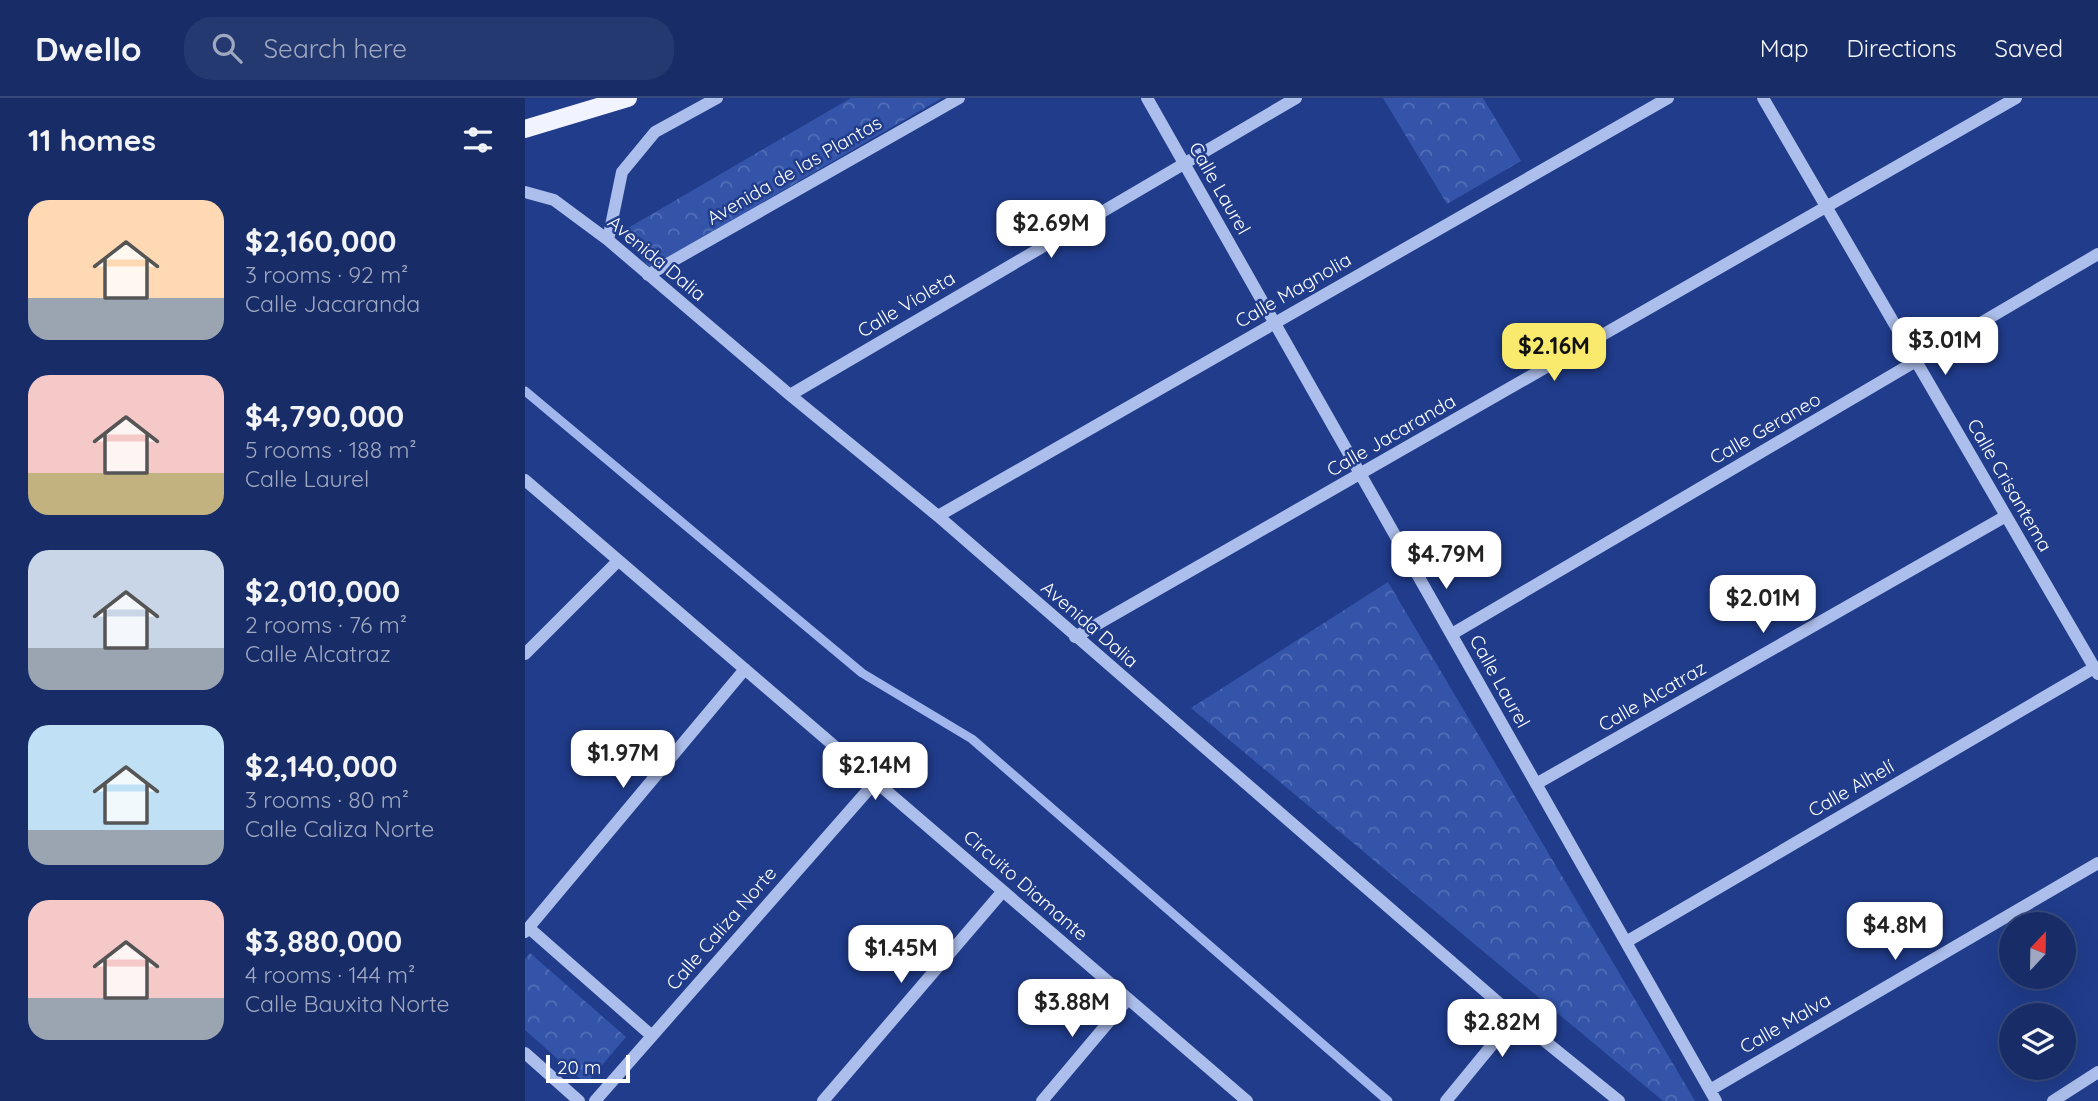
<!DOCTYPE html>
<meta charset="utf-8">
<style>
:root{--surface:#182d68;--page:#253971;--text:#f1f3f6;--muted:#9fa8c0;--line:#36497c;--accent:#f9e96d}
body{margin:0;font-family:Quicksand,sans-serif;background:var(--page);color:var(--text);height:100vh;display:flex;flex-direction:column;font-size:26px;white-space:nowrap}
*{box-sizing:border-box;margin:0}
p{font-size:23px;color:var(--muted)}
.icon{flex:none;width:38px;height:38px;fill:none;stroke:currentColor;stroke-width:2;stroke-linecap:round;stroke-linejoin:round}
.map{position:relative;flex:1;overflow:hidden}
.side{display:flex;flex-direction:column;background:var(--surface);width:525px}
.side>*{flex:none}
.needle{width:46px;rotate:22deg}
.tools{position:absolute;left:1474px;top:814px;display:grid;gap:14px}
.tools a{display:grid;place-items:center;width:77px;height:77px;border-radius:50%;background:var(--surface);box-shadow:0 7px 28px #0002,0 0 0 2px var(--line);font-size:35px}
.scale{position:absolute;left:21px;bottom:18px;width:84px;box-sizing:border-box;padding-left:7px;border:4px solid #fff;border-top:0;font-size:19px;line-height:24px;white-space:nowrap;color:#fff;-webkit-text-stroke:5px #203c8b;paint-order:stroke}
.price{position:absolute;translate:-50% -60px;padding:0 16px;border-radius:14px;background:#fff;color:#222;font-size:23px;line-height:46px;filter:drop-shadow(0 2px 4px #0008)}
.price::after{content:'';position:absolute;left:50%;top:42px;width:21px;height:16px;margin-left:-10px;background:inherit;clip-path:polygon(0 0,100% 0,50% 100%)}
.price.selected{background:var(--accent);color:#111}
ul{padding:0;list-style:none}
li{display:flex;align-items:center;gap:21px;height:175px;padding:0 28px}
li span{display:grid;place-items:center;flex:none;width:196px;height:140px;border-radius:21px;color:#555}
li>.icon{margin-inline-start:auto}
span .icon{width:84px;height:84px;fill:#fffc;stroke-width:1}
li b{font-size:30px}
h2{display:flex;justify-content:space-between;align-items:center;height:84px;padding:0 28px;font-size:30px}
header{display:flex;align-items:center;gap:42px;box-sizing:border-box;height:98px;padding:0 35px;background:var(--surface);border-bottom:2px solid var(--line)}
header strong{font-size:33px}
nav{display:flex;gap:38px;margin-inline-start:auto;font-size:24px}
.search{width:490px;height:63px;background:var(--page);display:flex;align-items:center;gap:18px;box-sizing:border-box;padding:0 24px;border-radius:28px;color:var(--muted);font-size:26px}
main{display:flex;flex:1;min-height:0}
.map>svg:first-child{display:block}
</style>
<header>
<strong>Dwello</strong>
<div class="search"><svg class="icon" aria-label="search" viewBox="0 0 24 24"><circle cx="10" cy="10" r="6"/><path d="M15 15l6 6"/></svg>Search here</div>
<nav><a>Map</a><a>Directions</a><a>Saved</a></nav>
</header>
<main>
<section class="side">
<h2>11 homes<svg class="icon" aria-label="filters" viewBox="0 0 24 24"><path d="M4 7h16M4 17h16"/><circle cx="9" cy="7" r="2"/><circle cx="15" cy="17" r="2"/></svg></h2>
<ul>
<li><span style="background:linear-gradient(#ffd9b3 70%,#9aa5b1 0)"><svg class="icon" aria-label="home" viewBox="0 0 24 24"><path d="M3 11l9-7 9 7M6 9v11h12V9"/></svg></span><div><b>$2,160,000</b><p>3 rooms · 92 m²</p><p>Calle Jacaranda</p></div></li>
<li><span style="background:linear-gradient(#f6c9c9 70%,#c2b280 0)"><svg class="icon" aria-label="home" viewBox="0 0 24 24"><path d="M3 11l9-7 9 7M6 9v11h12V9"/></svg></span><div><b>$4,790,000</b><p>5 rooms · 188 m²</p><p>Calle Laurel</p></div></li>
<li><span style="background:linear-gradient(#c9d6e8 70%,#9aa5b1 0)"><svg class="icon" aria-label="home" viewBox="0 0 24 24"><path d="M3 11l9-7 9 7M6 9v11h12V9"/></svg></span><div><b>$2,010,000</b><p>2 rooms · 76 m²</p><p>Calle Alcatraz</p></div></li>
<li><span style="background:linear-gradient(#bfe0f5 75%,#9aa5b1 0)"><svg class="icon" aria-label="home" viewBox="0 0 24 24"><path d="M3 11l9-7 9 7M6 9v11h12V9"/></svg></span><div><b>$2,140,000</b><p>3 rooms · 80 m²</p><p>Calle Caliza Norte</p></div></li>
<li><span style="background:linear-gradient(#f6c9c9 70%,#9aa5b1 0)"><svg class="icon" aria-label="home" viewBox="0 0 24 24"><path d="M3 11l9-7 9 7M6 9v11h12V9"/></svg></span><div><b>$3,880,000</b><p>4 rooms · 144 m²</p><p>Calle Bauxita Norte</p></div></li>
</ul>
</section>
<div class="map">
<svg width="1573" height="1003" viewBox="0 0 1573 1003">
<defs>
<pattern id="park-crowns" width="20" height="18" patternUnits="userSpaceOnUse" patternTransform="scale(1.75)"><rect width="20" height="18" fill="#3354a9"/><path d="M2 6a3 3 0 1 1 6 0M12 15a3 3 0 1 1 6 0" fill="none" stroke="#526eb6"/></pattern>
</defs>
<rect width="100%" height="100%" fill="#203c8b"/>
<path fill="url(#park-crowns)" d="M326,0H417L125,170L96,134Z
M858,0H958L996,63L922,106Z
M863,484L1170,1003H1138L666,610Z
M5,855L101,939L61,986L0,932V861Z"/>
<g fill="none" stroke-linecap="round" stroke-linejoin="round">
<path stroke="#a0b6ed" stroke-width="9" d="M0,293L337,575L447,641L863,1003"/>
<path stroke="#acbeeb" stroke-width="12" d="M622,0L1191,1003
M1238,0L1573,576
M0,94L29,102L83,142L265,297L413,418L990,919L1094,1003
M83,142L97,74L130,34L192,0
M123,177L434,0
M265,297L771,0
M0,382L722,1003
M413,418L1143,0
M927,536L1573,156
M550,539L1491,0
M0,556L93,463
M1011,686L1481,418
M4,830L127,938
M0,834L220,571
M1101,844L1569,570
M0,955L54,1003
M1185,992L1573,765
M70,1003L351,683
M298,1003L478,793
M517,1003L603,901
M921,1003L990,919
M1528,1003L1573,974"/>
<path stroke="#f1f4fe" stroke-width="18" d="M0,31L103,0"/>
</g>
<g text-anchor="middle" stroke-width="5" stroke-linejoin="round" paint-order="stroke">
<g font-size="19" fill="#fff" stroke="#203c8b">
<text transform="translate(269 72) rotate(-30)" y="7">Avenida de las Plantas</text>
<text transform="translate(695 90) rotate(60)" y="7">Calle Laurel</text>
<text transform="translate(132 160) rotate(40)" y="7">Avenida Dalia</text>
<text transform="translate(768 192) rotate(-30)" y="7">Calle Magnolia</text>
<text transform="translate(381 206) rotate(-31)" y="7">Calle Violeta</text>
<text transform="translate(1240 330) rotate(-30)" y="7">Calle Geraneo</text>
<text transform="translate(866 337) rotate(-30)" y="7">Calle Jacaranda</text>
<text transform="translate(1485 387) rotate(60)" y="7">Calle Crisantema</text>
<text transform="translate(565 526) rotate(41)" y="7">Avenida Dalia</text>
<text transform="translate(975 583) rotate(61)" y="7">Calle Laurel</text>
<text transform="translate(1127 598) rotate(-30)" y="7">Calle Alcatraz</text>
<text transform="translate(1326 690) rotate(-30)" y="7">Calle Alhelí</text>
<text transform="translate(501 787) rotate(41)" y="7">Circuito Diamante</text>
<text transform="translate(196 830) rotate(-49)" y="7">Calle Caliza Norte</text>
<text transform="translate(1260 925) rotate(-30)" y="7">Calle Malva</text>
</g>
</g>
</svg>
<div class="tools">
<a><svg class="needle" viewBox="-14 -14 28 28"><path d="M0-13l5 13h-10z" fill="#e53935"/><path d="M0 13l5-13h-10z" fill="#9fa8c0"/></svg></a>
<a><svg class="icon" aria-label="layers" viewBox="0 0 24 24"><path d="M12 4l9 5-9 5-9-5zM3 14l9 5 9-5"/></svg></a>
</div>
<div class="scale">20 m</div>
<b class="price" style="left:526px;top:162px">$2.69M</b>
<b class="price" style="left:1420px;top:279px">$3.01M</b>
<b class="price selected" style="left:1029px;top:285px">$2.16M</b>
<b class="price" style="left:921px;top:493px">$4.79M</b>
<b class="price" style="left:1238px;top:537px">$2.01M</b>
<b class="price" style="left:98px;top:692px">$1.97M</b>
<b class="price" style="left:350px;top:704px">$2.14M</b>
<b class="price" style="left:1370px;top:864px">$4.8M</b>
<b class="price" style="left:376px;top:887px">$1.45M</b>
<b class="price" style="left:547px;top:941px">$3.88M</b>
<b class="price" style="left:977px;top:961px">$2.82M</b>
</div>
</main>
